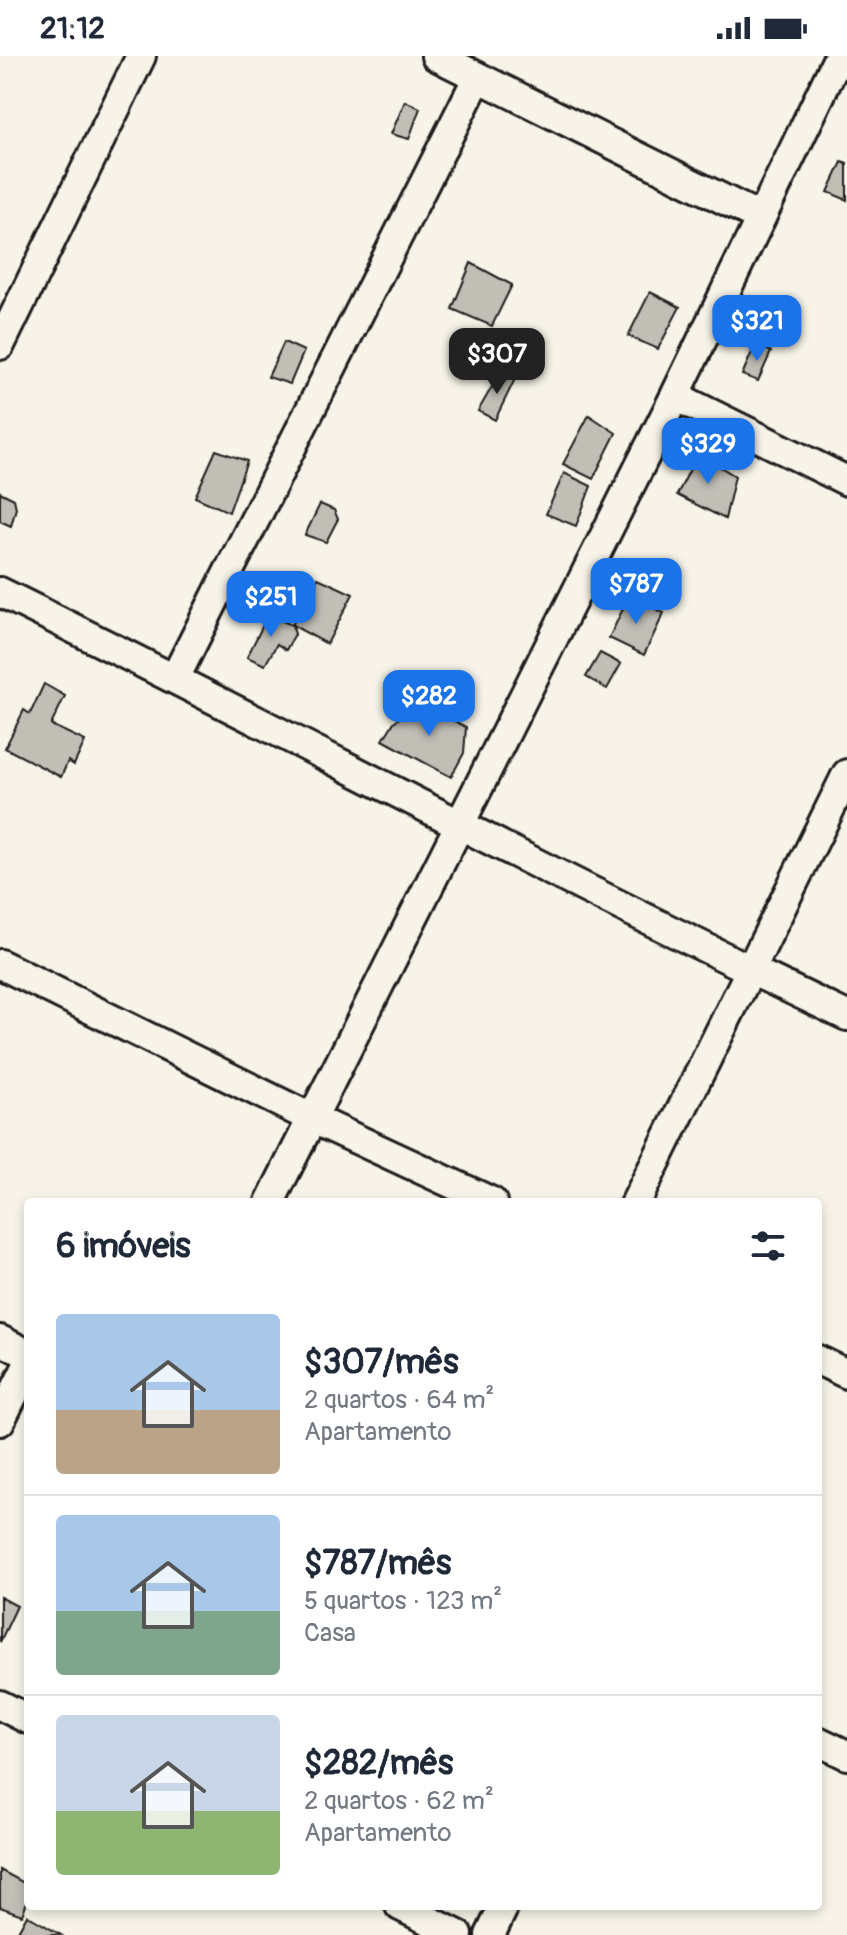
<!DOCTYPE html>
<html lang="pt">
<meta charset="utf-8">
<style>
:root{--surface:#fff;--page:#f6f6f7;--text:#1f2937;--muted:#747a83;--line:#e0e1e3;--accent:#1a73e8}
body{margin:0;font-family:Pangolin,sans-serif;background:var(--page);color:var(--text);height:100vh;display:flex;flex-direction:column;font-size:30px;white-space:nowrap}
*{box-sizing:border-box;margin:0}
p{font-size:26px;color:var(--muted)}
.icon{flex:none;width:44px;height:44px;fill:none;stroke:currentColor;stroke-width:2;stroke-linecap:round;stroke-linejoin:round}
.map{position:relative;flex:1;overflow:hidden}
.panel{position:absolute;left:24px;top:1142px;width:798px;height:712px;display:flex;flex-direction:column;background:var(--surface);border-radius:8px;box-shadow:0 4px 12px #0003}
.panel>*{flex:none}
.price{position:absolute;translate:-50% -68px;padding:0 18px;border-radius:16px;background:var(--accent);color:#fff;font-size:26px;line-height:52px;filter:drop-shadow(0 2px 4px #0008)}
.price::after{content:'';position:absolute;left:50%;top:48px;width:24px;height:18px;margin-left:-12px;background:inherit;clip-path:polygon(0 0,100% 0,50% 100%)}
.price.on{background:#222;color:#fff}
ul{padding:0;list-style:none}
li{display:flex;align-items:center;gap:24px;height:200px;padding:0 32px}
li+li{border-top:2px solid var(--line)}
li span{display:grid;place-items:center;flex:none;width:224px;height:160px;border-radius:8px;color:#555}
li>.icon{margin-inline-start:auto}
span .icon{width:96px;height:96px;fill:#fffc;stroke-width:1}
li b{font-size:34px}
h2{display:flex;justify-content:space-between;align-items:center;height:96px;padding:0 32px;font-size:34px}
.status{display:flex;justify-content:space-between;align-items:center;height:56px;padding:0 40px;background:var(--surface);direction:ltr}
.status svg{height:22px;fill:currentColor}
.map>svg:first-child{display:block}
</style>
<div class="status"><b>21:12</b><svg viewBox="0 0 49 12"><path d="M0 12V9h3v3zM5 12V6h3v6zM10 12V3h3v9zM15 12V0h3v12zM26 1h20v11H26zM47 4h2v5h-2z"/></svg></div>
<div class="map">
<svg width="847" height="1879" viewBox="0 0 847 1879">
<rect width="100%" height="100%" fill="#f7f3e8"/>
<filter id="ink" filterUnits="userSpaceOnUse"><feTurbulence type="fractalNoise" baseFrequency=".0125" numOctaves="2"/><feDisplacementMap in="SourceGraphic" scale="16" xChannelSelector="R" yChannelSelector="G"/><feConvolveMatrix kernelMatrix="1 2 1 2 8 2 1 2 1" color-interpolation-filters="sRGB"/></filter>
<g filter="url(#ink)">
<path fill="#c0beb5" stroke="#1c1c1c" stroke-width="2" d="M405,45L420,52L409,83L391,78Z
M842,106L847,108V144L828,136Z
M471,207L512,229L492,270L452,253Z
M650,236L680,251L658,293L628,280Z
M284,286L304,295L290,328L268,321Z
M756,287L771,296L758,325L742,319Z
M500,317L515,323L495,364L478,355Z
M589,359L616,377L593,423L563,408Z
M216,394L247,405L229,456L195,441Z
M698,397L735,420L725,463L677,439Z
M564,417L591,430L576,470L546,458Z
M0,436L14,443L16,452L11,470L0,465Z
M320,448L334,454L338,463L326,486L305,479Z
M318,522L353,538L327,588L292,569Z
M629,540L664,557L644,599L609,582Z
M268,559L292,569L295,578L286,594L277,588L265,609L247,601Z
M600,597L621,608L607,633L586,621Z
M44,628L65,640L51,669L85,685L74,709L68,705L61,721L5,692L24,654L30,658Z
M420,647L466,671L464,697L451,721L383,684L394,666Z
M0,1541L17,1550L0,1586Z
M0,1814L28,1829V1843L22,1859L0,1851Z
M27,1859L61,1879H16Z"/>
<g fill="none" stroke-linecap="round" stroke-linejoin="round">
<g stroke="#1c1c1c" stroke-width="34">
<path id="minor" d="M436,0L759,161
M0,289L141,0
M675,340L847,425
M0,536C283,675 561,825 847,960
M175,622L478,21
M0,908L311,1062L492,1146
M270,1146L675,340L839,0
M636,1146L847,718
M0,1284L28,1298
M818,1304L847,1318
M0,1365L28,1309
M0,1649L28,1663
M818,1685L847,1699
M400,1850L458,1879
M490,1879L504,1850"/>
</g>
<use href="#minor" stroke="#f7f3e8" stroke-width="28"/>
</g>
</g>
</svg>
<b class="price" style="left:757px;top:307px">$321</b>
<b class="price on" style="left:497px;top:340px">$307</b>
<b class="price" style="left:708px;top:430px">$329</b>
<b class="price" style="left:636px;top:570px">$787</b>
<b class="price" style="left:271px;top:583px">$251</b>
<b class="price" style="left:429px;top:682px">$282</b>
<section class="panel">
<h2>6 imóveis<svg class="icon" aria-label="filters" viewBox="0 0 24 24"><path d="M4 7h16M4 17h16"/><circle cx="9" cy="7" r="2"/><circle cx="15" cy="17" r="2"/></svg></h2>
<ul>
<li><span style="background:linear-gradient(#a9c7e8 60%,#b9a48a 0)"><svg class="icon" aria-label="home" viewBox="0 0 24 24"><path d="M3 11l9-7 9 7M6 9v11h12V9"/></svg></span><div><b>$307/mês</b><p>2 quartos · 64 m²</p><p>Apartamento</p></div></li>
<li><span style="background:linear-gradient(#a9c7e8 60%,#7fa58c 0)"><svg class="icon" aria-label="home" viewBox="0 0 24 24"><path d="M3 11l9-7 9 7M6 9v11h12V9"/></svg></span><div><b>$787/mês</b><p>5 quartos · 123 m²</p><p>Casa</p></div></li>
<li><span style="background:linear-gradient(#c9d6e8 60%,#8fb573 0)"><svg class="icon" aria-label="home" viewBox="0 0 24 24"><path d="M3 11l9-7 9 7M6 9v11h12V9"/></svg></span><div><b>$282/mês</b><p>2 quartos · 62 m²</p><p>Apartamento</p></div></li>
</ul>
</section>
</div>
